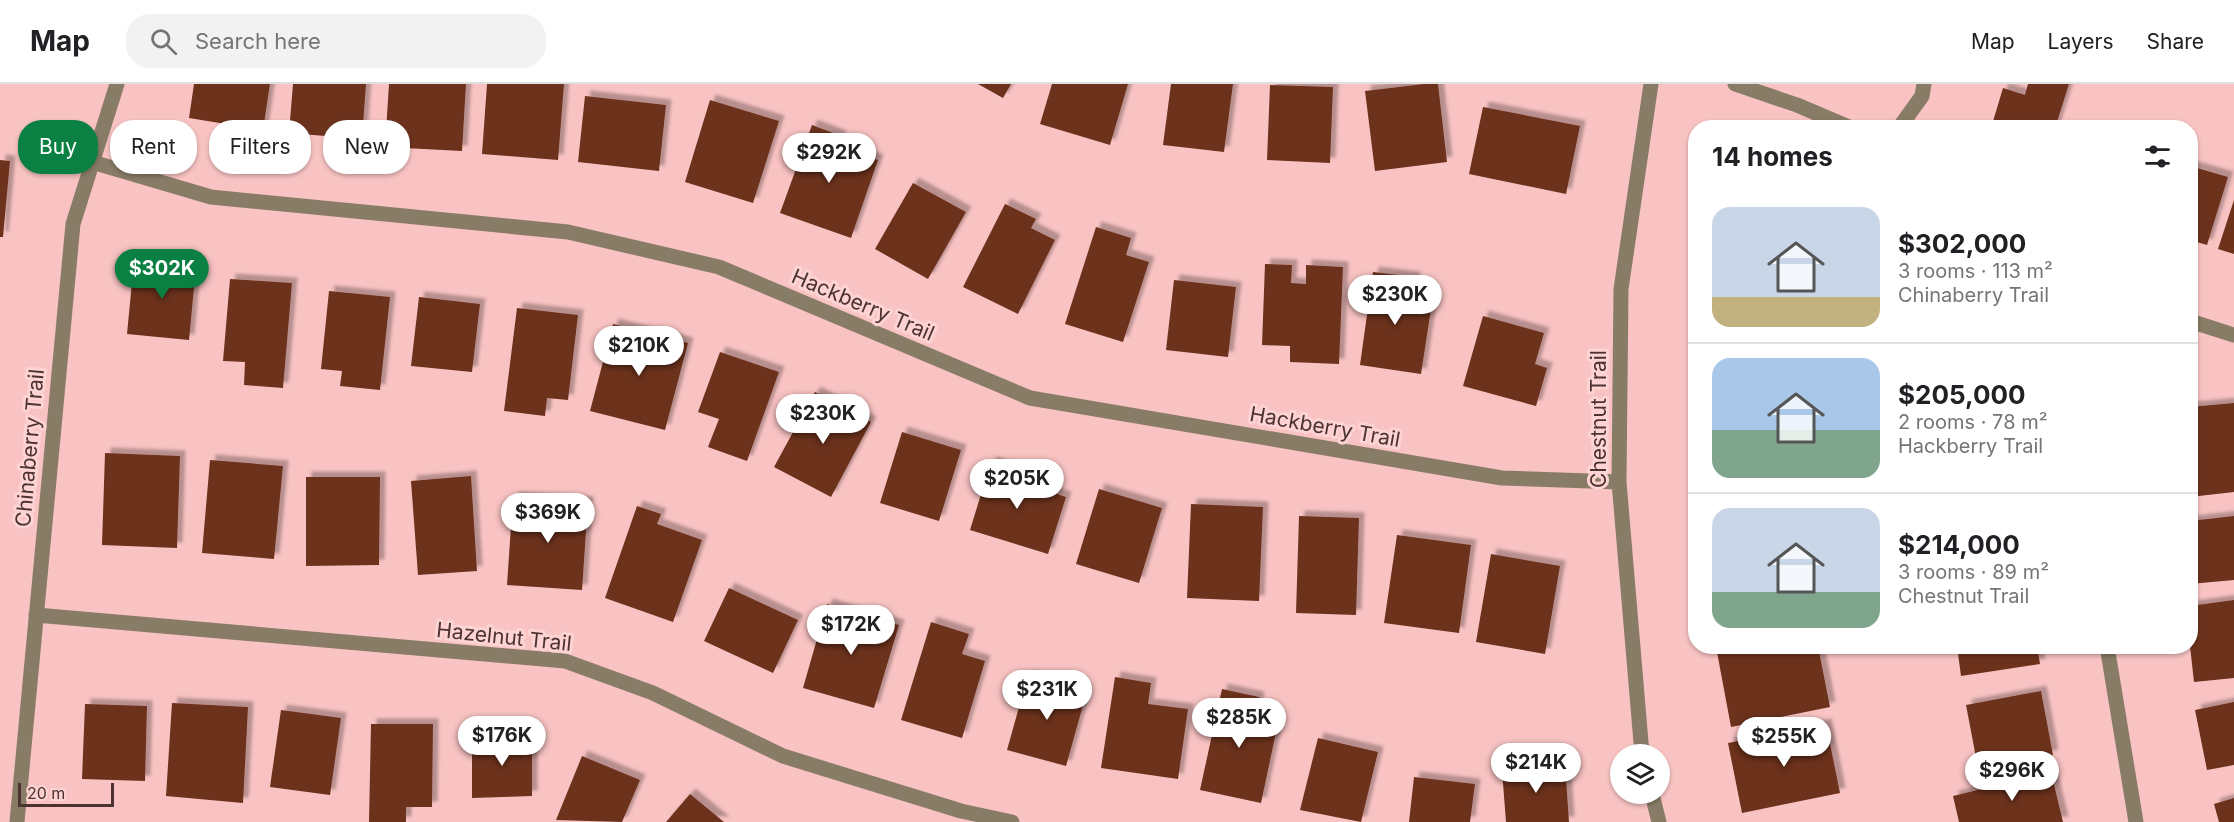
<!DOCTYPE html>
<meta charset="utf-8">
<style>
:root{--surface:#fff;--page:#f2f2f2;--text:#202124;--muted:#757577;--line:#e0e0e0;--accent:#0b8043}
body{margin:0;font-family:Inter,sans-serif;background:var(--page);color:var(--text);height:100vh;display:flex;flex-direction:column;font-size:22px;white-space:nowrap}
*{box-sizing:border-box;margin:0}
p{font-size:20px;color:var(--muted)}
.icon{flex:none;width:33px;height:33px;fill:none;stroke:currentColor;stroke-width:2;stroke-linecap:round;stroke-linejoin:round}
.map{position:relative;flex:1;overflow:hidden}
.side{position:absolute;left:1688px;top:36px;width:510px;height:534px;display:flex;flex-direction:column;background:var(--surface);border-radius:24px;box-shadow:0 2px 4px #0004}
.side>*{flex:none}
.guide{position:absolute;left:18px;top:36px;width:570px;height:54px;display:flex;gap:12px}
.tools{position:absolute;left:1610px;top:660px;display:grid;gap:12px}
.tools a{display:grid;place-items:center;width:60px;height:60px;border-radius:50%;background:var(--surface);box-shadow:0 2px 4px #0004;font-size:30px}
.scale{position:absolute;left:18px;bottom:15px;width:96px;box-sizing:border-box;padding-left:6px;border:3px solid #4d3232;border-top:0;font-size:16px;line-height:21px;white-space:nowrap;color:#4d3232;-webkit-text-stroke:4px #fdd4d3;paint-order:stroke}
.price{position:absolute;translate:-50% -51px;padding:0 14px;border-radius:21px;background:#fff;color:#222;font-size:20px;line-height:39px;filter:drop-shadow(0 2px 3px #0008)}
.price::after{content:'';position:absolute;left:50%;top:36px;width:18px;height:14px;margin-left:-9px;background:inherit;clip-path:polygon(0 0,100% 0,50% 100%)}
.price.current{background:var(--accent);color:#fff}
ul{padding:0;list-style:none}
li{display:flex;align-items:center;gap:18px;height:150px;padding:0 24px}
li+li{border-top:2px solid var(--line)}
li span{display:grid;place-items:center;flex:none;width:168px;height:120px;border-radius:18px;color:#555}
li>.icon{margin-inline-start:auto}
span .icon{width:72px;height:72px;fill:#fffc;stroke-width:1}
li b{font-size:26px}
h2{display:flex;justify-content:space-between;align-items:center;height:72px;padding:0 24px;font-size:26px}
.pill{padding:0 21px;border-radius:24px;background:var(--surface);box-shadow:0 2px 4px #0004;font-size:21px;line-height:54px}
.pill.current{background:var(--accent);color:#fff}
header{display:flex;align-items:center;gap:36px;box-sizing:border-box;height:84px;padding:0 30px;background:var(--surface);border-bottom:2px solid var(--line)}
header strong{font-size:28px}
nav{display:flex;gap:33px;margin-inline-start:auto;font-size:21px}
.search{width:420px;height:54px;background:var(--page);display:flex;align-items:center;gap:15px;box-sizing:border-box;padding:0 21px;border-radius:24px;color:var(--muted);font-size:22px}
.map>svg:first-child{display:block}
</style>
<header>
<strong>Map</strong>
<div class="search"><svg class="icon" aria-label="search" viewBox="0 0 24 24"><circle cx="10" cy="10" r="6"/><path d="M15 15l6 6"/></svg>Search here</div>
<nav><a>Map</a><a>Layers</a><a>Share</a></nav>
</header>
<div class="map">
<svg width="2234" height="738" viewBox="0 0 2234 738">
<defs>
<filter id="shadow"><feDropShadow dx="5.5" dy="-5.5" stdDeviation="1.5" flood-color="#0004"/></filter>
</defs>
<rect width="100%" height="100%" fill="#f8c3c2"/>
<path fill="#6d311d" filter="url(#shadow)" d="M194,0H270L263,46L189,34Z
M293,0H366L362,55L289,49Z
M389,0H466L462,67L385,63Z
M487,0H564L558,76L482,70Z
M978,0H1011L1003,14Z
M1052,0H1128L1110,61L1040,40Z
M1171,0H1233L1224,68L1163,61Z
M1424,0H1438L1447,78L1375,87L1365,7Z
M2028,0H2069L2055,44H1991L2003,4L2025,11Z
M1270,1L1333,3L1330,79L1267,76Z
M585,12L666,21L659,87L578,78Z
M710,16L779,37L753,119L685,98Z
M1483,23L1580,42L1566,110L1469,90Z
M812,41L841,52L838,62L878,76L851,154L780,129Z
M0,76L10,77L3,153H0Z
M2190,82L2228,93L2207,161L2190,156Z
M913,99L966,128L928,195L875,165Z
M2234,116V170L2218,165Z
M1005,120L1036,135L1031,144L1055,156L1018,230L963,203Z
M1096,143L1131,154L1126,171L1149,178L1123,258L1065,240Z
M134,177L196,183L189,256L127,250Z
M1265,180L1292,181L1291,199L1306,200V181L1343,183L1339,280L1290,278V262L1262,261Z
M1373,188L1415,193L1411,222L1431,225L1421,290L1360,281Z
M230,195L292,199L283,304L244,301L245,278L223,277Z
M1174,196L1236,203L1228,273L1166,266Z
M329,207L390,213L380,306L340,302L342,287L321,285Z
M419,213L480,220L472,288L411,282Z
M517,224L578,231L568,316L547,314L545,332L504,327Z
M1483,232L1544,249L1535,280L1547,284L1536,322L1463,302Z
M613,240L688,259L665,346L590,327Z
M720,268L779,288L747,377L708,363L719,335L698,328Z
M815,308L871,338L831,413L774,383Z
M2234,319V408L2190,413V323Z
M902,348L961,366L939,437L880,419Z
M105,369L180,372L177,464L102,461Z
M210,376L283,382L274,475L202,469Z
M991,378L1025,388L1022,399L1066,413L1048,470L970,446Z
M471,392L477,487L418,491L411,397Z
M306,393H380L379,481L306,482Z
M1099,405L1162,424L1139,499L1076,480Z
M513,413L588,418L582,506L507,501Z
M1191,420L1263,423L1259,517L1187,514Z
M637,422L661,430L657,440L702,456L673,538L605,514Z
M1299,432L1359,434L1356,531L1296,529Z
M2234,432V496L2190,500V437Z
M1397,451L1471,461L1459,549L1384,539Z
M1491,470L1560,482L1545,570L1476,558Z
M729,504L798,536L773,589L704,557Z
M2234,516V594L2194,598L2190,562V522Z
M827,520L899,541L874,624L803,604Z
M931,538L969,550L962,570L985,577L962,654L901,636Z
M1745,562H1818L1830,623L1731,643L1717,568Z
M1957,562H2037L2040,580L1961,592Z
M1028,591L1087,607L1066,682L1007,666Z
M1115,593L1151,599L1148,620L1188,625L1178,695L1101,684Z
M1222,605L1259,613L1254,634L1278,639L1261,719L1200,706Z
M2041,607L2053,671L1978,684L1966,621Z
M2234,618V681L2207,686L2195,626Z
M172,619L248,623L243,719L166,712Z
M85,620L147,622L145,697L82,695Z
M281,626L341,634L330,711L270,703Z
M371,640H433L432,723H406V738H369Z
M1826,640L1840,709L1742,729L1728,659Z
M532,652V712L472,714V653Z
M1318,654L1378,668L1361,738L1300,726Z
M582,672L640,696L622,738L556,736Z
M1565,680L1569,738H1506L1502,686Z
M2051,688L2063,738H1959L1953,712Z
M1414,693L1475,700L1470,738H1409Z
M690,710L724,738H666Z
M2234,714V738H2219L2214,720Z"/>
<g fill="none" stroke-linecap="round" stroke-linejoin="round">
<path stroke="#897c67" stroke-width="15" d="M1735,0L1797,21L1851,44
M1899,44L1922,12L1924,0
M92,78L211,113L568,148L719,183L1030,314L1502,394L1619,398
M2190,237L2234,251
M36,531L565,577L653,609L783,672L961,727L1012,738
M2107,562L2136,738
M1642,670L1619,398L1621,205L1651,0
M1652,710L1659,738
M17,738L73,140L117,0"/>
</g>
<g text-anchor="middle" stroke-width="6" stroke-linejoin="round" paint-order="stroke">
<g font-size="21" fill="#4d3232" stroke="#fdd4d3">
<text transform="translate(863 221) rotate(23)" y="7">Hackberry Trail</text>
<text transform="translate(1599 335) rotate(-90)" y="7">Chestnut Trail</text>
<text transform="translate(1325 343) rotate(10)" y="7">Hackberry Trail</text>
<text transform="translate(30 364) rotate(-85)" y="7">Chinaberry Trail</text>
<text transform="translate(504 553) rotate(6)" y="7">Hazelnut Trail</text>
</g>
</g>
</svg>
<div class="tools">
<a><svg class="icon" aria-label="layers" viewBox="0 0 24 24"><path d="M12 4l9 5-9 5-9-5zM3 14l9 5 9-5"/></svg></a>
</div>
<div class="scale">20 m</div>
<b class="price" style="left:829px;top:100px">$292K</b>
<b class="price current" style="left:162px;top:216px">$302K</b>
<b class="price" style="left:1395px;top:242px">$230K</b>
<b class="price" style="left:639px;top:293px">$210K</b>
<b class="price" style="left:823px;top:361px">$230K</b>
<b class="price" style="left:1017px;top:426px">$205K</b>
<b class="price" style="left:548px;top:460px">$369K</b>
<b class="price" style="left:851px;top:572px">$172K</b>
<b class="price" style="left:1047px;top:637px">$231K</b>
<b class="price" style="left:1239px;top:665px">$285K</b>
<b class="price" style="left:502px;top:683px">$176K</b>
<b class="price" style="left:1784px;top:684px">$255K</b>
<b class="price" style="left:1536px;top:710px">$214K</b>
<b class="price" style="left:2012px;top:718px">$296K</b>
<div class="guide">
<a class="pill current">Buy</a>
<a class="pill">Rent</a>
<a class="pill">Filters</a>
<a class="pill">New</a>
</div>
<section class="side">
<h2>14 homes<svg class="icon" aria-label="filters" viewBox="0 0 24 24"><path d="M4 7h16M4 17h16"/><circle cx="9" cy="7" r="2"/><circle cx="15" cy="17" r="2"/></svg></h2>
<ul>
<li><span style="background:linear-gradient(#c9d6e8 75%,#c2b280 0)"><svg class="icon" aria-label="home" viewBox="0 0 24 24"><path d="M3 11l9-7 9 7M6 9v11h12V9"/></svg></span><div><b>$302,000</b><p>3 rooms · 113 m²</p><p>Chinaberry Trail</p></div></li>
<li><span style="background:linear-gradient(#a9c7e8 60%,#7fa58c 0)"><svg class="icon" aria-label="home" viewBox="0 0 24 24"><path d="M3 11l9-7 9 7M6 9v11h12V9"/></svg></span><div><b>$205,000</b><p>2 rooms · 78 m²</p><p>Hackberry Trail</p></div></li>
<li><span style="background:linear-gradient(#c9d6e8 70%,#7fa58c 0)"><svg class="icon" aria-label="home" viewBox="0 0 24 24"><path d="M3 11l9-7 9 7M6 9v11h12V9"/></svg></span><div><b>$214,000</b><p>3 rooms · 89 m²</p><p>Chestnut Trail</p></div></li>
</ul>
</section>
</div>
